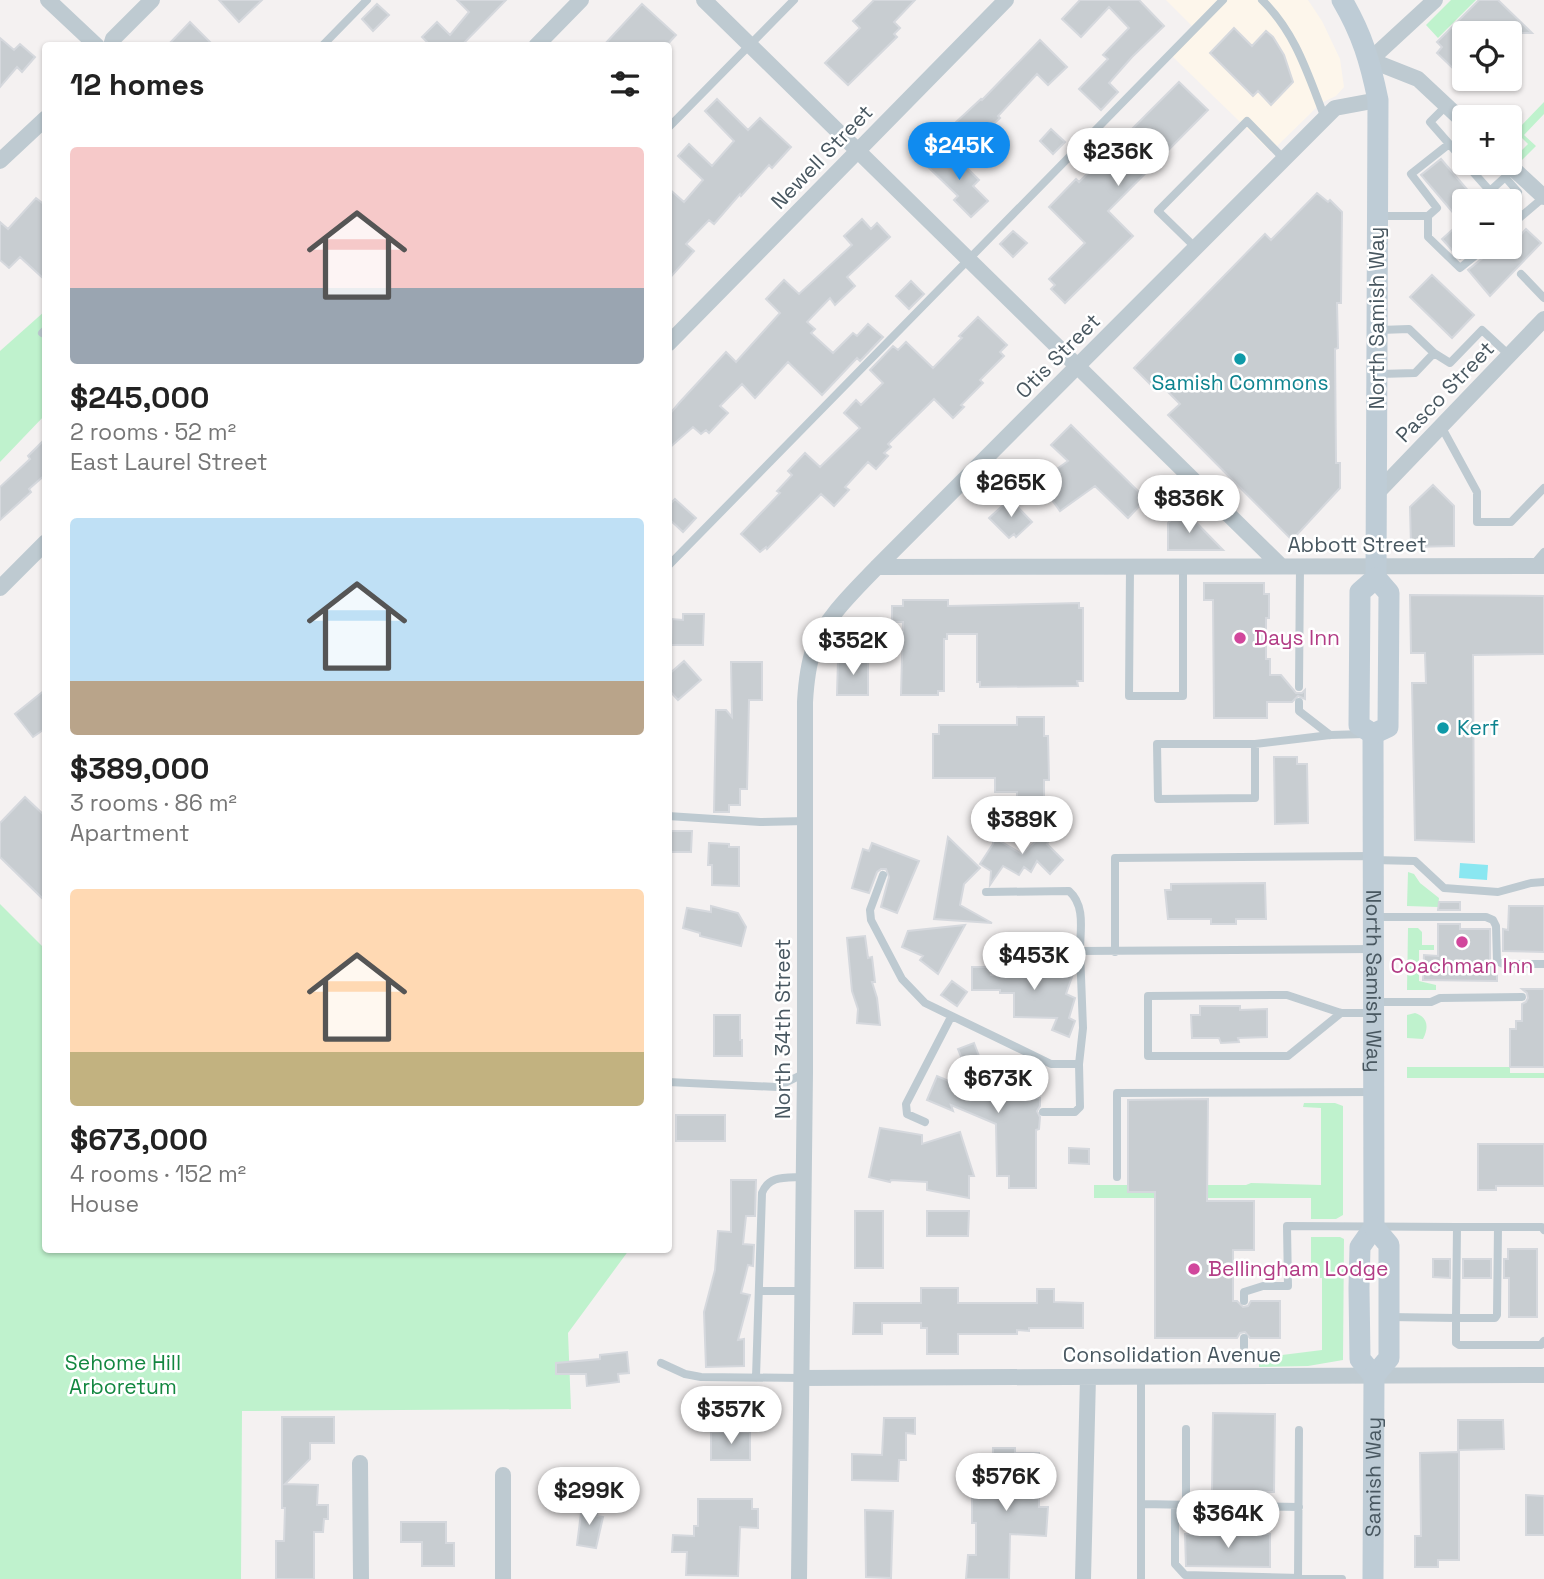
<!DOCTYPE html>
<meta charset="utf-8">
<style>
:root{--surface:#fff;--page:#f6f6f6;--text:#222;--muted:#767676;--accent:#108bef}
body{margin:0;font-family:"Space Grotesk",sans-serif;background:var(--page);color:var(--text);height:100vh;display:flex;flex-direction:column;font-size:26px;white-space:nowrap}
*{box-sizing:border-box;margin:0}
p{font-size:23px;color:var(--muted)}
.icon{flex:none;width:38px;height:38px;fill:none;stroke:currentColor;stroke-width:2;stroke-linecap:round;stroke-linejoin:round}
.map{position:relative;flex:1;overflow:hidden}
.side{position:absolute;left:42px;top:42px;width:630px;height:1211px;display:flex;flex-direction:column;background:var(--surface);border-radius:7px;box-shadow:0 2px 5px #0004}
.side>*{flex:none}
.tools{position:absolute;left:1452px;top:21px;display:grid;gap:14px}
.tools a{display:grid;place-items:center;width:70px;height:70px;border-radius:7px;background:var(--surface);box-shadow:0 2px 5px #0004;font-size:35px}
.price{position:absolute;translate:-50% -60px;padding:0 16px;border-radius:24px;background:#fff;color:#222;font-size:23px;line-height:46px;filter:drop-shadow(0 2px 4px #0008)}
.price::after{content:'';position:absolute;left:50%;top:42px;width:21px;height:16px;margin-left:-10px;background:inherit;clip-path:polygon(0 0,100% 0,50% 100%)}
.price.selected{background:var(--accent);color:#fff}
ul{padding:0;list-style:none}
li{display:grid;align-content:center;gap:14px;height:371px;padding:0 28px}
li span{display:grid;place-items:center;height:217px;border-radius:7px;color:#555}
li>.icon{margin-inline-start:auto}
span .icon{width:126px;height:126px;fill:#fffc;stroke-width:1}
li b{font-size:30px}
h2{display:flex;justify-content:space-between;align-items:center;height:84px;padding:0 28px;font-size:30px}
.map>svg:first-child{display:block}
</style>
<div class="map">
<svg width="1544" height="1579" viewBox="0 0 1544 1579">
<rect width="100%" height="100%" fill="#f4f1f1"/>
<path fill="#fdf6eb" d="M1166,0H1308L1322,21L1340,59L1344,87L1336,96L1321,103L1271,152L1172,56L1196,30Z"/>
<path fill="#bff2cd" d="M1451,0H1476L1438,38L1426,25Z
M1544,102V114L1524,135L1536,146L1522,160L1520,159L1517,155L1528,144L1510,126V117L1520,127Z
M45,311V415L0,462V351Z
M1408,872L1414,874L1420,883L1439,898L1438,907L1407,906Z
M0,904L45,949L46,1250H629L568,1333L571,1409L242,1411L241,1579H0Z
M1408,928H1418L1422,932V945H1434V950H1419V981L1436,985V990H1407Z
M1415,1013C1428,1017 1429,1027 1423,1039L1407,1038V1015Z
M1407,1067H1510V1073H1544V1078H1407Z
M1304,1103H1335L1343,1106V1215L1336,1219H1311V1198H1094V1185H1246L1251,1183L1321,1185V1108L1303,1107Z
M1311,1237H1340L1344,1239L1343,1360L1308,1366L1259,1367V1360L1267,1357L1322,1350V1278L1311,1277Z"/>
<path fill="#8ae7f1" d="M1460,863L1488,865L1487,880L1459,878Z"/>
<path fill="#c8cdd1" stroke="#d5d8dd" stroke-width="2" d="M219,0H262L239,22Z
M457,0H506L461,46H431L422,37L437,22L450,35L469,12Z
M874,0H915L894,22L900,28L894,34L897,37L848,85L825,63L860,28L853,21Z
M1080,0H1139L1164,26L1132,57L1109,83L1118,92L1101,110L1079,89L1108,59L1103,55L1129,28L1109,7L1081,37L1062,19Z
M1479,0H1498L1532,33H1465V80L1437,53L1442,47L1437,42Z
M377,4L389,15L373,31L362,19Z
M642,4L676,35L666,46H603Z
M190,22L214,46H167Z
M1234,28L1252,46L1266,31L1273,37L1284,55L1293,82L1271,105L1258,91L1253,96L1210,53Z
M0,38L14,50L20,44L35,57L22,72L17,67L0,87Z
M1040,40L1067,67L1048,85L1037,74L998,116L1000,118L973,143L955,123L981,99L982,100Z
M1179,82L1208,110L1108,211L1133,236L1065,303L1051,289L1055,285L1049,279L1085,243L1049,207L1076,179L1079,182Z
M717,99L748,130L760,118L791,147L772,168L769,165L741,196L740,194L714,224L709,220L686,244L694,251L668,280V188L684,202L703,180L678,156L689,144L712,166L734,141L705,111Z
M1051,129L1065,142L1053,154L1040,141Z
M949,150L979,180L973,186L988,201L971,217L954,200L958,196L927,166L939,154L942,157Z
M1441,159L1477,201H1465V247H1476L1460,259L1442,239L1461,222L1421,175Z
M1317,193L1328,202L1330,200L1342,212L1341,303H1337L1338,348L1335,349L1336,463H1340V488L1292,540L1168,415L1180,404L1159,383L1154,388L1134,368L1265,234L1271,240Z
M36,198L46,206V281L20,257L9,268L0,260V222L8,229Z
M862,219L871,229L877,223L890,237L847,277L855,286L835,305L830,298L807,322L815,329L811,333L833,353L853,333L857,336L868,324L883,337L860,361L857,358L822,395L788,362L755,398L742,384L720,406L728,413L709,433L706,430L701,434L693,427L668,449V416L679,403L726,352L736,362L780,313L766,299L784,280L799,294L852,245L844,236Z
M1526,229L1541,243L1490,296L1468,270L1490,252L1492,247H1510Z
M1013,231L1027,243L1013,257L1000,244Z
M1432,275L1474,315L1452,338L1410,297Z
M911,281L924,294L909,309L896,296Z
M978,317L1007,345L1000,352L1004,356L980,380L983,383L961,405L964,407L953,418L934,399L888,444L891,447L884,453L888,456L876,469L868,462L845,487L849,490L834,506L821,494L767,549L766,547L760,552L741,534L780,493L777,491L792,475L788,471L805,453L820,467L860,428L844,413L856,400L861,405L883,383L870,370L893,346L898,350L906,342L933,368L962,338L959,336Z
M1071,425L1146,499L1128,518L1095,486L1060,511L1039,482L1068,461L1051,445Z
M46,438V474L29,489L31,492L0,520V487L30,459L28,456Z
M1433,485L1454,506V546L1411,547L1410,507Z
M675,499L696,518L683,532L668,518V506Z
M1010,499L1032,522L1016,537L1014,534L1009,538L989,518Z
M1183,509L1223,550H1168V523Z
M1204,583H1264V594H1269V618H1266V659H1270V675H1281L1296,693H1302L1305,690V699L1298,696L1292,702H1267V718H1214L1213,600H1204Z
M1410,595L1544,596V654L1473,655L1474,842L1415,840L1412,683H1426L1425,653H1411Z
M903,600H948V606L1079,603V608H1083V681H1077L1078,686L980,687V682H977V634H947V639H944V691H938V695H901L903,622H892V606H903Z
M683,614H704L703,645H671L672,619L683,620Z
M838,659H868V695H837Z
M684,661L701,680L678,700L668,689V675Z
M731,662H762V700H749L747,789H740V805H729V812H714L716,710H726L732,717Z
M46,689V728L33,737L15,714Z
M1017,717H1044V736H1048L1049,780H1044V798H1017V792H995V778H933V734H939V725H1017Z
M1274,757H1297V764H1307L1308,823L1275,824Z
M25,797L46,817V902L0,857V823Z
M1054,824L1058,827L1047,844L1063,860L1050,874L1037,861L1031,872L1024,867L1019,875L1003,866L990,885L991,871L980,864L993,844V837L1022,854Z
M668,831H692L691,852H668Z
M948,837L980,868L964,884L960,905L992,923L934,919Z
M709,843L729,844V847H739V886L712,885V865H708Z
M872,843L919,861L897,913L881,907L889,877L886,869H881L877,872L869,893L852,888L863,849L869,851Z
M1265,883L1266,919H1236V924H1211V919H1168L1165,890H1171V884Z
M1439,902H1460V910H1438Z
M711,906L738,913L746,927L741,946L700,936V933L683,928L687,908L711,912Z
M1509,906H1544V952L1503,951V929L1508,930Z
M1438,924H1460V929H1490V961L1497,968V981L1423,980L1424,955L1438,956Z
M965,925L938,974L920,960L923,956L902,947L908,931Z
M865,936L868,958L872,957L875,982H872L877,998L880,1025L857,1023L858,1009L852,991L847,938Z
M1036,957L1074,971L1066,994L1075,998L1069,1018L1075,1021L1069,1037L1052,1030L1057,1018L1014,1017V993H1000V990H972V967H992L991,975L1029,976Z
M952,981L967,992L957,1006L941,995Z
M1522,989H1544V1067H1510V1029H1516V1021H1522V1004L1526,1002L1528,998L1527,993Z
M1200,1006H1240V1010L1267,1009V1037L1238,1038L1239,1042L1221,1043L1219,1038H1192L1191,1015H1200Z
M714,1015H740V1040H742V1056H714Z
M974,1043L986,1074H1028V1097L1040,1098V1106L1037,1111L1040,1117L1039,1129L1036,1130V1188H1009V1176H997L996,1124L951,1105L953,1111L927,1100L937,1076L975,1092L958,1049Z
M1208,1099L1207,1201H1254V1250H1233V1301H1237L1243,1307L1248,1306L1251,1301H1280V1338H1250L1245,1332L1240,1333L1237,1338H1155V1192H1128V1100Z
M676,1115H725V1141H676Z
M880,1128L922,1135V1144L960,1132L974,1176H969V1198L927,1190V1182L891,1180L890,1182L869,1177Z
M1478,1144H1544V1186H1496V1190H1478Z
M1069,1148L1089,1149V1164L1069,1163Z
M731,1180H756L755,1216H746L743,1244L754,1245L753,1266L748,1265L741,1293L750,1295L738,1340L744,1339V1366L706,1367L704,1312L715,1270L718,1231L731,1232Z
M855,1211H883V1268H855Z
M927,1211H969L968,1236H927Z
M1508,1249H1537V1317H1509V1278H1504V1259H1508Z
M1433,1259H1450V1278L1433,1277Z
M1463,1259H1491V1278H1463Z
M921,1288H958V1303H1037V1289H1054V1302L1083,1303V1328H1029V1331L1017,1330V1334H958V1354H927V1328H921V1323H882V1334H853L854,1303H921Z
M627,1352L629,1373L618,1374L619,1382L587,1386L586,1374H556V1363L600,1359V1355Z
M1213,1413L1275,1414L1274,1492L1212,1491Z
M282,1417H334V1443H310V1459L285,1484L318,1485L317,1505H328V1519H324L323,1532H314V1579H276V1541H284L285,1508H282Z
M884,1418H915V1434L906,1433V1460H899L898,1481L852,1480V1454L882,1455Z
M1458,1420H1503L1504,1449L1458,1450Z
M711,1432H750V1460H711Z
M993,1448H1015V1453H1039V1507H1048L1046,1536L1010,1534L1009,1579H966L968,1555H976V1523H972V1496H993Z
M1459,1452V1560H1438V1567H1415V1536H1421L1420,1453Z
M1526,1495L1544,1496V1535H1526Z
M698,1499H752V1509H758V1528L740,1527L738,1576L686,1575L687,1552H672L673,1535L694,1536V1526H698Z
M582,1505L598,1507L597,1516L603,1517L596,1548L577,1545Z
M865,1510L893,1511L891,1578L866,1577Z
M401,1522H446V1543H454V1566H422V1542H401Z
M1185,1534H1270V1567L1186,1566Z"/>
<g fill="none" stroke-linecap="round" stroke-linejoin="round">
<path stroke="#becad1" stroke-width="8" d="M1262,0C1296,33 1308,75 1325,118
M322,46L367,0
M1446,106L1430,122L1465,162
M668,128L794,0
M1449,144L1411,174L1437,208L1428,216V237L1460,268L1486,247
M1465,163L1490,191L1514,169
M1505,177L1518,192
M1378,216H1428
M1510,226L1544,197
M1196,248L1158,211L1247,121L1284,159
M1521,274L1544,298
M1380,330L1409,329L1434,353
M42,333L46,329
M1380,374L1415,373L1434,353L1450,363L1482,330L1509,355
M1441,426L1477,492V522H1511L1544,488
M668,566L1223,0
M1532,566L1544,552
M1130,567L1129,696H1183V566
M1299,687L1300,566
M1299,702V711L1330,735
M1255,744V798L1158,799L1157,744H1255L1330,735L1365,734
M668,816L760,822L805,821
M1374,860L1415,861L1444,888L1498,892L1531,883L1544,882
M883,875L870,910L871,920L902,979L925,1003L1051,1064H1079
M986,892L1069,891C1086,906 1080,931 1080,951L1373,949
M1376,917H1486L1493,920L1496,926L1497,961L1503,964H1544
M1115,952V858L1373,856
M1376,1002H1431L1440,998L1522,997
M1341,1013L1288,1056H1148V996L1287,995L1341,1013H1373
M668,1082L777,1087L805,1073
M1043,1112H1075L1080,1107L1079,1064L1083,1028L1080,951
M925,1122L907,1114L906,1104L951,1017
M1117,1177V1093L1373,1092
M1457,1227H1542L1544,1230
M1498,1227L1497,1315L1495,1318H1456V1343L1459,1345H1541L1544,1341
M759,1291H802
M1244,1301V1292L1263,1286H1288L1287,1226L1457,1227L1456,1318L1389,1317
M1244,1347V1338
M661,1363L685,1374L701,1377L801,1378
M756,1377L762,1193C769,1175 786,1178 803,1177
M1141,1377V1579
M1142,1504L1299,1507
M1175,1505V1564L1185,1575L1342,1579
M1186,1505V1429
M1298,1579L1299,1430"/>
<path stroke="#becad1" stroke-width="16" d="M48,0L97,46
M704,0L1281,566
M1435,0L1370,60L1418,79L1465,123
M111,46L113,39L152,0
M536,46L581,0
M0,161L46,118
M1507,163L1544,197
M668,344L1006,0
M1376,494L1544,319
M877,567L1544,566
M0,588L46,542
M801,1378L1544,1375
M360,1463L361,1579
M503,1475V1579
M799,1579L805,1073V702C806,684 808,665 814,648C825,618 855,590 877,567L1335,108L1378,100
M1083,1579L1088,1377"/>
<g stroke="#beccd6" stroke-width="21">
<path d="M1342,0C1362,34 1370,61 1378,100L1376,578L1389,593L1388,727L1373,734"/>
<path id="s1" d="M1373,734L1374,1227L1360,1247L1359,1288L1360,1359L1374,1376"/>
<path d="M1373,734L1359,725L1360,592L1376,578"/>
<path d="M1374,1227L1389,1245V1358L1374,1376"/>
<path id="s2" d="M1373,1579L1374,1376"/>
</g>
</g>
<g fill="#0f9aa8" stroke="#fff" stroke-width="2.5">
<circle cx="1240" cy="359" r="7"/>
<circle cx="1443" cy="728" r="7"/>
</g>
<g fill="#d1479c" stroke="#fff" stroke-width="2.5">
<circle cx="1240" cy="638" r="7"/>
<circle cx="1462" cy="942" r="7"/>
<circle cx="1194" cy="1269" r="7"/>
</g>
<g text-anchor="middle" stroke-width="5" stroke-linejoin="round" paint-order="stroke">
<g font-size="21" fill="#485760" stroke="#fff">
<text transform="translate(822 157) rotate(-46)" y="7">Newell Street</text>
<text transform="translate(1377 318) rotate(-90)" y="7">North Samish Way</text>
<text transform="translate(1058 356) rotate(-45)" y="7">Otis Street</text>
<text transform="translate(1445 392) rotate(-46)" y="7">Pasco Street</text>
<text x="1357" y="552">Abbott Street</text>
<text dy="7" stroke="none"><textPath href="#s1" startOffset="247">North Samish Way</textPath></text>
<text transform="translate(783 1029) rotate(-90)" y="7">North 34th Street</text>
<text x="1172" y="1362">Consolidation Avenue</text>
<text dy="7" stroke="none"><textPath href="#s2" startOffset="102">Samish Way</textPath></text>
</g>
<g font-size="21" fill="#0d838f" stroke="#fff">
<text x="1240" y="390">Samish Commons</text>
<text x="1457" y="735" text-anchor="start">Kerf</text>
</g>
<g font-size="21" fill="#b23c85" stroke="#fff" text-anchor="start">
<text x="1254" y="645">Days Inn</text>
<text x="1462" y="973" text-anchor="middle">Coachman Inn</text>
<text x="1208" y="1276">Bellingham Lodge</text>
</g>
<g font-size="21" fill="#138740" stroke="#fff">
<text x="123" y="1370">Sehome Hill<tspan x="123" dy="24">Arboretum</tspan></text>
</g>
</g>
</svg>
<div class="tools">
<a><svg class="icon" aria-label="locate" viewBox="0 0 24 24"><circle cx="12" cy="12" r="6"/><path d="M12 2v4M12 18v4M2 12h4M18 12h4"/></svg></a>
<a>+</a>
<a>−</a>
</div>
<b class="price selected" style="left:959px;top:182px">$245K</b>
<b class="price" style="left:1118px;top:188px">$236K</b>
<b class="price" style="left:1011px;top:519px">$265K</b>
<b class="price" style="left:1189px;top:535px">$836K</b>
<b class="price" style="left:853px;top:677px">$352K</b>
<b class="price" style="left:1022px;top:856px">$389K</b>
<b class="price" style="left:1034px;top:992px">$453K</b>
<b class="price" style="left:998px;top:1115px">$673K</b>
<b class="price" style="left:731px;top:1446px">$357K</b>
<b class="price" style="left:1006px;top:1513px">$576K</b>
<b class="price" style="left:589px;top:1527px">$299K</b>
<b class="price" style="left:1228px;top:1550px">$364K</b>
<section class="side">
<h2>12 homes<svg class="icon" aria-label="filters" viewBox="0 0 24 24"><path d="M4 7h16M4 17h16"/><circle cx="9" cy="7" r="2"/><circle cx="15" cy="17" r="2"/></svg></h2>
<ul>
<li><span style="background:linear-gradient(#f6c9c9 65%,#9aa5b1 0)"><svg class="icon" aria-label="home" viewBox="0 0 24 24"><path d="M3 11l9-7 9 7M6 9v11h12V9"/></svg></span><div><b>$245,000</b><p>2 rooms · 52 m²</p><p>East Laurel Street</p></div></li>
<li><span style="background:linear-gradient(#bfe0f5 75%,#b9a48a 0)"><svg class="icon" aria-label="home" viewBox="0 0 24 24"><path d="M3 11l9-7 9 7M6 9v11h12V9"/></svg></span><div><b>$389,000</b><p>3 rooms · 86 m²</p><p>Apartment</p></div></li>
<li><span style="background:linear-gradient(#ffd9b3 75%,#c2b280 0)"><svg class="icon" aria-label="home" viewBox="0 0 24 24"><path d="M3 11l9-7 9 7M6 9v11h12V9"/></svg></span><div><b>$673,000</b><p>4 rooms · 152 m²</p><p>House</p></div></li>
</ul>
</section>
</div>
